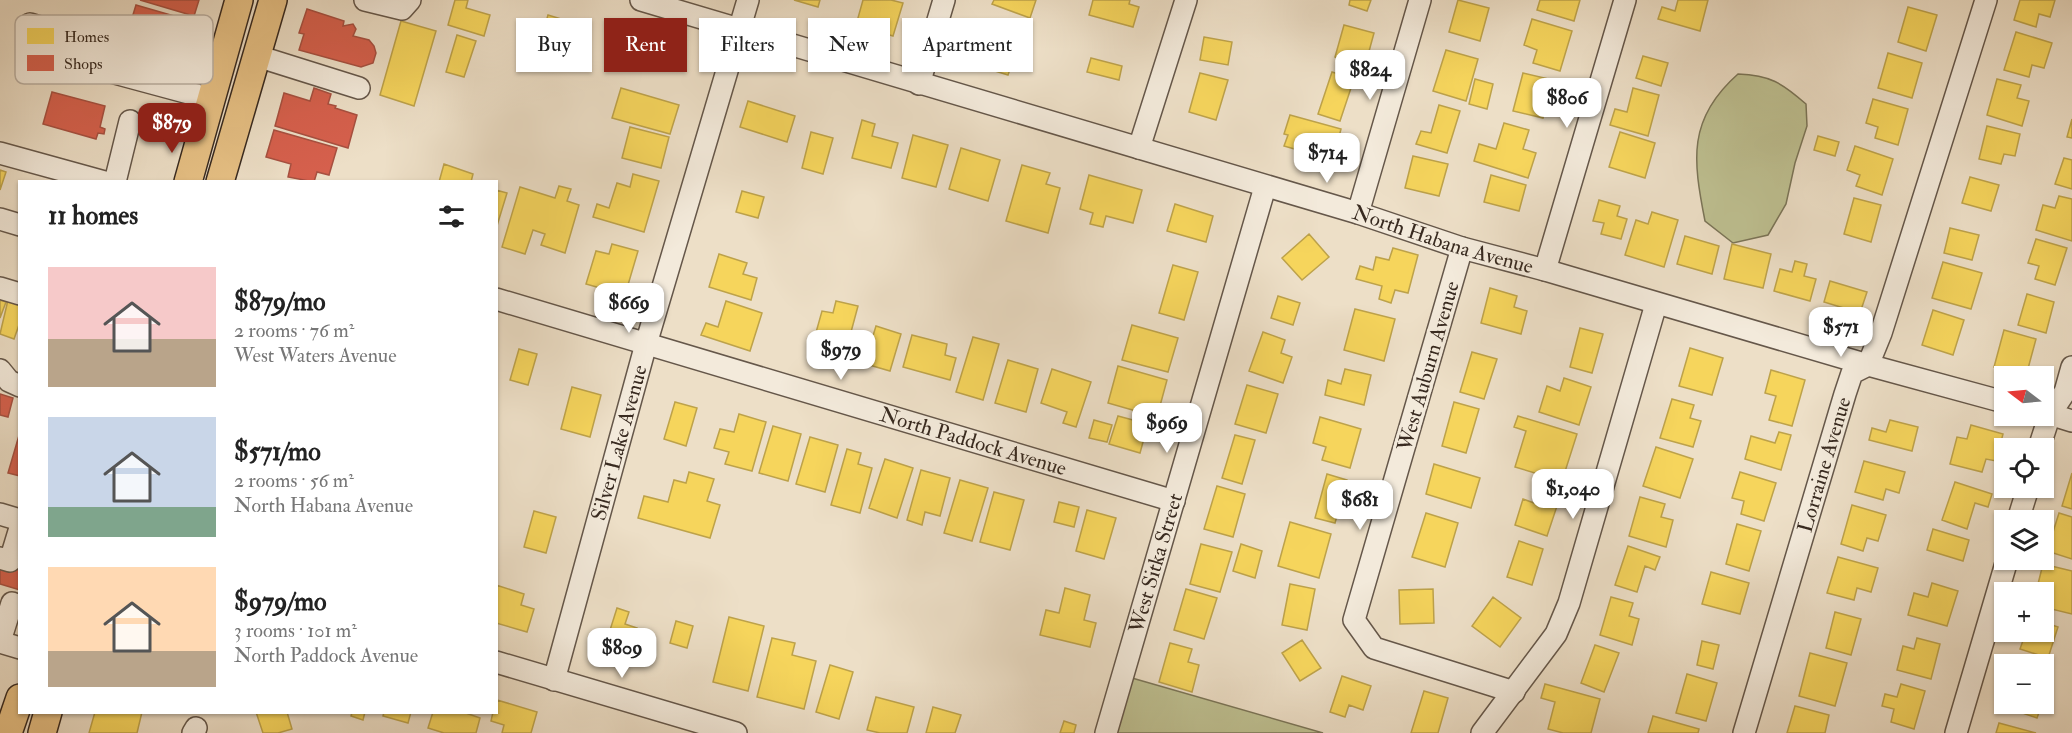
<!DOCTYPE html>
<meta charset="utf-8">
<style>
:root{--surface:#fff;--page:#f6f6f6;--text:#222;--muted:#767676;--accent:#8f2418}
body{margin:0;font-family:"IM FELL Double Pica",serif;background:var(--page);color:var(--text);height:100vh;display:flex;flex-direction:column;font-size:22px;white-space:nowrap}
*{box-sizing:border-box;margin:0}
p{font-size:20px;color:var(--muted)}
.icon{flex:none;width:33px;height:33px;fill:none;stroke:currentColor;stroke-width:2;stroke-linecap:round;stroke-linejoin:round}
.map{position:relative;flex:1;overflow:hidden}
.details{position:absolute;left:18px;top:180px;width:480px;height:534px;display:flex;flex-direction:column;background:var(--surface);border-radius:0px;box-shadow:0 2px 4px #0004}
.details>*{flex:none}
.top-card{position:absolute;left:516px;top:18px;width:570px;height:54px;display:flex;gap:12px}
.needle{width:39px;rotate:286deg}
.controls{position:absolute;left:1994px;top:366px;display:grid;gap:12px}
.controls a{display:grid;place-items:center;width:60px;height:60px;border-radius:0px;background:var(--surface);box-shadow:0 2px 4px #0004;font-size:30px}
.price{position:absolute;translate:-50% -51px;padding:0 14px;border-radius:12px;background:#fff;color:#222;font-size:20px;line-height:39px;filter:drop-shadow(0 2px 3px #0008)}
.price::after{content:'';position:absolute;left:50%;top:36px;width:18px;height:14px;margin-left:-9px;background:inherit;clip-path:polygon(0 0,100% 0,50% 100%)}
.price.active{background:var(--accent);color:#fff}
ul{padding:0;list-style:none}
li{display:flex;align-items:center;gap:18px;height:150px;padding:0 30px}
li span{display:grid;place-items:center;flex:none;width:168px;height:120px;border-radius:0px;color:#555}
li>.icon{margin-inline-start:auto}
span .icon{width:72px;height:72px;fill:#fffc;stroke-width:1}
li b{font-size:26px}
h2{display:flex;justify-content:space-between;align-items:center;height:72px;padding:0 30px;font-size:26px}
.chip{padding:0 21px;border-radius:0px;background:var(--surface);box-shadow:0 2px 4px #0004;font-size:21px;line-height:54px}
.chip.active{background:var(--accent);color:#fff}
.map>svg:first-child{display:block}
</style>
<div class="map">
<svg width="2072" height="733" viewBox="0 0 2072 733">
<rect width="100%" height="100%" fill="#eddfc7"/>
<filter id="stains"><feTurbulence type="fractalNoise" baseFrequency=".00333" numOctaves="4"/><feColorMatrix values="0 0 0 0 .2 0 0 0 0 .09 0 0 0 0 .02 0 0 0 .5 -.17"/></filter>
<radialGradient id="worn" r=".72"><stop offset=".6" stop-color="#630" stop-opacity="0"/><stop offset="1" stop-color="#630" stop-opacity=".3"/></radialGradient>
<path fill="#bec091" stroke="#7b7558" stroke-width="1.5" d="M1738,74C1770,75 1782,83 1806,104L1807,126L1795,163L1786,204L1768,235L1733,243L1705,221C1693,160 1687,119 1738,74Z
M1132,678L1323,733H1116Z"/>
<path fill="#f6d55c" stroke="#bda24a" stroke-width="1.5" d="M455,0H468L466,8L490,15L484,36L448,25Z
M794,0H820L818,7Z
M863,0H891L903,3L893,36L856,25Z
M994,0H1036L1030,18L992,4Z
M1093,0H1130L1129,4L1139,7L1133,27L1089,15Z
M1350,0H1371L1367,11L1349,5Z
M1458,0L1489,8L1480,41L1449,32Z
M1540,0H1580L1574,21L1537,10Z
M1678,0H1708L1700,31L1658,19L1662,7L1675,11Z
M2020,0H2055L2050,17L2039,14L2036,27L2014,20Z
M1908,7L1937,15L1926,51L1898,42Z
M548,15L584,26L577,49L565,45L562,56L538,49Z
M1532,19L1572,31L1560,71L1533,63L1537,50L1524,45Z
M401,21L436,31L414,106L380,95Z
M976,22L1021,37L1008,75L963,61Z
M1344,25L1374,33L1365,66L1335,57Z
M2016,32L2052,43L2044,68L2032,65L2029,77L2004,70Z
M457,35L476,41L464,77L446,72Z
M1204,37L1232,42L1228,65L1200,60Z
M1446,50L1478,59L1466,101L1433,91Z
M1888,53L1922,63L1912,98L1878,88Z
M1643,56L1668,63L1661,86L1636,78Z
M1091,58L1122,66L1119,80L1087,72Z
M1332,72L1354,79L1340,121L1318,114Z
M1200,73L1228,80L1216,120L1189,112Z
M1523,73L1553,80L1543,118L1513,111Z
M1475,79L1493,84L1487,109L1469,104Z
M1997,79L2021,85L2017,98L2029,101L2022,126L1987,115Z
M621,88L679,105L670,134L612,118Z
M1633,88L1659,95L1648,136L1610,125L1615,109L1627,112Z
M1873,99L1908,109L1898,145L1875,138L1878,127L1866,123Z
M748,101L795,116L787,142L740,127Z
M1439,105L1460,111L1447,153L1416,144L1421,131L1431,133Z
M1290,115L1341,129L1333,160L1284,146L1288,135L1284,134Z
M2072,119V138L2067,137Z
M862,120L875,124L872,136L898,143L891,168L852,158Z
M1504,123L1529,130L1523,149L1536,153L1528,178L1474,161L1479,144L1496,149Z
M1987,126L2020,134L2015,156L2004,154L2001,164L1979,159Z
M630,127L669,137L661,168L622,158Z
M811,132L833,138L823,174L802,168Z
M1620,132L1655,143L1645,178L1609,167Z
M913,135L948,145L936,187L902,178Z
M1818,136L1839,142L1835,156L1814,150Z
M1855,146L1893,159L1882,195L1856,186L1860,175L1847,170Z
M961,148L1000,160L988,201L949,189Z
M1413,156L1448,164L1439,196L1405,188Z
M2064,158L2072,160V189L2055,184Z
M444,164L473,174L471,182H439Z
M1022,165L1050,173L1046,184L1060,188L1048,233L1006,221Z
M0,170L6,172L0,190Z
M633,174L659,181L644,232L593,217L597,204L609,208L617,183L630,187Z
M1089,175L1142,190L1133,223L1106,216L1103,227L1090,224L1093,213L1080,209Z
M1491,175L1526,185L1519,211L1484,202Z
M1970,177L1999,185L1991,211L1962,203Z
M559,186L571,189L567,201L579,205L565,253L541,245L545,234L533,230L525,254L502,247L520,187L555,198Z
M496,190L507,193L496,229Z
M742,191L764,197L758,218L736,212Z
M2059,196L2072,199V241L2036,230L2043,205L2055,208Z
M1854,198L1881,205L1871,242L1844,234Z
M1599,200L1620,206L1617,216L1627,219L1621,239L1601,234L1604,223L1593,221Z
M1175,204L1213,216L1206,242L1167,231Z
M1652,212L1678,220L1664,267L1625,255L1636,220L1648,224Z
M1950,228L1979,235L1972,260L1944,253Z
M1309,234L1329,257L1302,280L1282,258Z
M1685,236L1719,246L1712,274L1677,264Z
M2036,239L2067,248L2055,285L2035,279L2039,266L2028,263Z
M612,244L638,251L625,295L586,284L596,251L609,254Z
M1732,244L1771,254L1763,288L1724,279Z
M1393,248L1418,255L1408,293L1395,290L1391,303L1379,299L1382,286L1356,279L1360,266L1373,270L1376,257L1389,260Z
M719,254L747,263L743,274L757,278L751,300L709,287Z
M1795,261L1807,264L1804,276L1816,279L1810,301L1774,291L1780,269L1792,272Z
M1943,262L1982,273L1971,309L1932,298Z
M1173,265L1198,272L1184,320L1159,313Z
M1830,281L1867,292L1860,313L1824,302Z
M1490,288L1517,296L1514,307L1527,311L1521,334L1481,323Z
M2027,294L2054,302L2046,333L2018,325Z
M1278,296L1300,303L1293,325L1271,318Z
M0,300L6,302L0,318Z
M8,300L20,304V322L14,339L0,334Z
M726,301L762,313L750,351L701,335L706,323L718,327Z
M836,301L858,306L844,358L822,352L826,339L815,336L822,311L833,313Z
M1355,309L1395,319L1384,361L1344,350Z
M1933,310L1964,320L1953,355L1922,345Z
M1132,325L1178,338L1168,372L1122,360Z
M876,326L901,334L890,371L852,360L859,335L872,339Z
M1580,328L1603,334L1592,373L1570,367Z
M2004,330L2036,339L2026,376L1994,367Z
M1263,332L1285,340L1281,353L1292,357L1283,383L1249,371Z
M912,335L947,344L945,355L956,358L950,380L903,367Z
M973,337L999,344L983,400L956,392Z
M1690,348L1723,358L1712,395L1679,386Z
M519,349L537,354L528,385L510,380Z
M1472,352L1497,359L1484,399L1460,392Z
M1008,360L1038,369L1026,412L995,403Z
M1118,366L1167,380L1157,417L1108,403Z
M1052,369L1091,382L1076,427L1063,423L1067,412L1041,403Z
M1345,369L1371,375L1364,405L1325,395L1328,380L1341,384Z
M1771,370L1805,380L1792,426L1769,420L1776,396L1765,393Z
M1564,378L1591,387L1579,425L1539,412L1547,386L1560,391Z
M1247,385L1278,394L1266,433L1235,424Z
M572,387L601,395L590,437L561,429Z
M1672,399L1694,405L1690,418L1701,421L1693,447L1660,438Z
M675,402L697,408L686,446L664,439Z
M1454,402L1479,409L1466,453L1442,446Z
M739,414L766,422L752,471L725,464L729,452L714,448L720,429L734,432Z
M1118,416L1148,424L1140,453L1109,444Z
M1518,416L1577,434L1562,481L1515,467L1526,431L1514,427Z
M1320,417L1361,429L1350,468L1322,460L1326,447L1313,443Z
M1094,420L1112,425L1107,442L1089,438Z
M1890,420L1918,427L1912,451L1869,440L1872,428L1886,432Z
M1971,425L2003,434L1996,461L1986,459L1982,472L1950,464L1957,437L1967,439Z
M773,426L801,434L788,481L759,473Z
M1779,432L1791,435L1781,470L1745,459L1751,436L1775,443Z
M1235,435L1255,440L1242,484L1222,478Z
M810,437L838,445L825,492L796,484Z
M1656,447L1693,459L1680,498L1643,486Z
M847,449L861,453L858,464L872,468L860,513L831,505Z
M885,459L913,468L897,518L869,508Z
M1864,461L1905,472L1899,493L1886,489L1883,500L1855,492Z
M1434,464L1480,478L1471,508L1426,494Z
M921,470L950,478L940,516L925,512L922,525L907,520Z
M689,472L714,479L707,501L720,505L710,538L638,518L644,496L668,502L674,480L686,483Z
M1740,472L1776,483L1764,521L1741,514L1744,501L1732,498Z
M2072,473V509L2062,506Z
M1327,474L1347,480L1335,523L1315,518Z
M960,480L988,488L972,541L944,533Z
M1955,482L1992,494L1988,507L1975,503L1967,529L1942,520Z
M1217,486L1245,494L1233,537L1204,529Z
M1538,489L1560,497L1547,536L1515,525L1523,499L1534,503Z
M994,492L1024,500L1010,550L980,542Z
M1640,497L1665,504L1661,517L1673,520L1666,547L1629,536Z
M1059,502L1079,507L1074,527L1054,522Z
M1852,505L1886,515L1878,541L1867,538L1863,551L1841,544Z
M1087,510L1116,518L1104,559L1076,551Z
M534,511L556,517L546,553L524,547Z
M1426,513L1458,523L1445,567L1412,557Z
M2059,513L2072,517V559L2047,551Z
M1290,522L1331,534L1319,578L1278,566Z
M1737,524L1761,531L1749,571L1726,564Z
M1933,529L1969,540L1963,561L1927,550Z
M1519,541L1543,549L1532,585L1507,577Z
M1201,544L1232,552L1220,592L1190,584Z
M1241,544L1262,551L1255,578L1233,571Z
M1628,546L1660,557L1655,570L1645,566L1637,592L1615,585Z
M1838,557L1878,568L1871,592L1857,588L1854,600L1827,593Z
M2043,564L2072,571V614L2043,607V592H2036Z
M1711,572L1749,583L1740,614L1702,604Z
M1932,583L1958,591L1947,626L1908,615L1914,593L1928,597Z
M1290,584L1315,589L1307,630L1282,625Z
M496,585L524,594L521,605L534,609L527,632L496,623Z
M1065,588L1090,595L1084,620L1096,623L1090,647L1040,635L1046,610L1059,613Z
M1186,589L1217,598L1204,639L1174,630Z
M1433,589L1434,623L1400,624L1399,590Z
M1493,597L1521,618L1500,647L1472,626Z
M1611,597L1633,603L1629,616L1639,619L1632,645L1600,635Z
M617,608L629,612L625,624L637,628L629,654L605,646Z
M1835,612L1861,619L1851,655L1826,648Z
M729,617L764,626L748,691L713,682Z
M676,621L693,626L687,648L670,643Z
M2043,622L2058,627L2048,658L2020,649L2026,632H2043Z
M772,638L795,643L792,655L816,661L804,709L757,697Z
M1917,638L1940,644L1931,679L1897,670L1903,646L1914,649Z
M1302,640L1321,668L1300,681L1282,653Z
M1702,641L1719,645L1713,669L1697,665Z
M1170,643L1192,649L1188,662L1199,665L1192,692L1159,682Z
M1595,645L1619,653L1604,692L1581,683Z
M1810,653L1847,663L1835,706L1799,696Z
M830,665L853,672L839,719L816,712Z
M1687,674L1717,683L1706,721L1676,713Z
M1342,676L1371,686L1363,710L1349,705L1345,717L1330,712Z
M2043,683L2048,685L2043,701Z
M1545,684L1600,699L1591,733H1563L1548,729L1555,702L1541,698Z
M1901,684L1925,691L1914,729L1891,722L1894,709L1882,706L1885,694L1897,697Z
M1424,691L1448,698L1438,733H1411Z
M876,697L914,707L907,733H880L867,730Z
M497,700L537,712L531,733H502L504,725L491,721L493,712H496Z
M2004,700V704H2042L2037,718L2002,706Z
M1795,706L1829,715L1825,733H1787Z
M933,707L961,715L955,733H926Z
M95,712H142L137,733H89Z
M256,712H287L292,729L278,733H263Z
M352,712H365L363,720L351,716Z
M384,712H411L408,723L383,716Z
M433,712H463L480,718L476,733H444L428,728Z
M1653,716L1699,729L1698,733H1648Z
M1064,721L1076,725L1074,733H1060Z
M1999,723L2036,733H1996Z"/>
<path fill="#d6604d" stroke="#a75040" stroke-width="1.5" d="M140,0H199L194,16Z
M136,5L195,22L184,58L157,51L150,77L117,67Z
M307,9L344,21L343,26L353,24L356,29L353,36L369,40L374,46L376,53L373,63L361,67L299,50L304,34L299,33Z
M314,88L331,94L328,104L336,106L335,108L357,115L348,148L275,126L284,93L310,101Z
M52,92L105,106L100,127L105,129L104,134L98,133L96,139L43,124Z
M274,130L337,148L329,175L317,172L314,182L288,177L291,164L266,157Z
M0,394L13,398L8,417L0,415Z
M20,432V476L8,473Z
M0,564L20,569V590L0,584Z"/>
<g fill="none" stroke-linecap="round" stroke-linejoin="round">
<g stroke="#65574a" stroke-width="24">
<g id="minor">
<path d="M365,0L402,9L410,0"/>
<path id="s1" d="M641,0L1358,213L1462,248L1545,270L1868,365L2004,402"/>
<path d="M30,24L64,34L72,58L85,65L211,99"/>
<path d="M257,56L359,88"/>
<path d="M919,84L944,0"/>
<path d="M1139,148L1186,0"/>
<path d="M0,153L105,182"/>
<path d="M115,182L130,121"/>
<path d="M1358,213L1420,0"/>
<path d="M0,219L20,225"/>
<path d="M1462,248L1354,620L1374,648L1514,692"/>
<path d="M1545,270L1625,0"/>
<path d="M0,288L20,294"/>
<path id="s2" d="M496,299L1174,501"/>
<path d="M0,370L9,381L20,386"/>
<path d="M2043,412L2072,421"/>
<path d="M2039,448L2050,414L2065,392L2072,367"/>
<path d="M0,514L20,520"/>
<path d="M2018,520L2028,488"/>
<path d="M0,558L10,561L20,528"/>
<path d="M0,641L12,603L20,606"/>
<path d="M0,642L20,648"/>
<path d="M496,662L736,733"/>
<path id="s3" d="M554,680L646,344L748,0"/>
<path d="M193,733L196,728"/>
<path id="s4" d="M1106,733L1265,187"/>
<path d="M1482,733L1556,634L1569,603L1656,304"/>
<path id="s5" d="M1744,733L1845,394L1852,373L1868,365L1881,333L1986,0"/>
<path d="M1956,733L2007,560"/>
</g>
</g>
<g stroke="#382a20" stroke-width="30">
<path id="major" d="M188,182L239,0
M220,182L273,0
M8,733L20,698
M42,733L48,712"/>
</g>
<use href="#minor" stroke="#f3eadb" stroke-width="21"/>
<use href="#major" stroke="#e6c084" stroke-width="27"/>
</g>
<g text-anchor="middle" stroke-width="6" stroke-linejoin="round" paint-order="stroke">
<g font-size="21" fill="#382a20" stroke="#f3eadb">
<text dy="7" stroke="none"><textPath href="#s1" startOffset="837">North Habana Avenue</textPath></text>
<text transform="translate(1428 366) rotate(-74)" y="7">West Auburn Avenue</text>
<text dy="7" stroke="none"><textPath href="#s2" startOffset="498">North Paddock Avenue</textPath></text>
<text dy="7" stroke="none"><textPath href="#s3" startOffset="246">Silver Lake Avenue</textPath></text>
<text dy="7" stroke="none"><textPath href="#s5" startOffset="280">Lorraine Avenue</textPath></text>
<text dy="7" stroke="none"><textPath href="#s4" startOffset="177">West Sitka Street</textPath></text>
</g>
</g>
<rect x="15" y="15" width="198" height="69" rx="9" fill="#f3eadb" stroke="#bbb0a3" stroke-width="1.5"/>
<rect x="27" y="28" width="27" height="16" fill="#f6d55c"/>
<rect x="27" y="55" width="27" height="16" fill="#d6604d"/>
<g font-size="16" fill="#382a20">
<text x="64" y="42">Homes</text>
<text x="64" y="69">Shops</text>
</g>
<rect width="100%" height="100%" filter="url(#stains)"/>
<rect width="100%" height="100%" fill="url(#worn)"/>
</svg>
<div class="controls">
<a><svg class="needle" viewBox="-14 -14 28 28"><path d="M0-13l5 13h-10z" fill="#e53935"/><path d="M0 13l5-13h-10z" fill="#767676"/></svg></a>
<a><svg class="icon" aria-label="locate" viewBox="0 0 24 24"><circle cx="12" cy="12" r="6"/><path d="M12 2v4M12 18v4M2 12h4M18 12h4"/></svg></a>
<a><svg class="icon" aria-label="layers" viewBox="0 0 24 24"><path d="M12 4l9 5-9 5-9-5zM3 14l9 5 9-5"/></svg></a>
<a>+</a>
<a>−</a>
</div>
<b class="price" style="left:1370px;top:101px">$824</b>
<b class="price" style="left:1567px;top:129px">$806</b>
<b class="price active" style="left:172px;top:154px">$879</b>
<b class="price" style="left:1327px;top:184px">$714</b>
<b class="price" style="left:629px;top:334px">$669</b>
<b class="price" style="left:1841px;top:358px">$571</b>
<b class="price" style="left:841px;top:381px">$979</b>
<b class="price" style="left:1167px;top:454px">$969</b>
<b class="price" style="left:1573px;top:520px">$1,040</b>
<b class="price" style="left:1360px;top:531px">$681</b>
<b class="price" style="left:622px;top:679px">$809</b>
<div class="top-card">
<a class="chip">Buy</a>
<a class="chip active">Rent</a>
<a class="chip">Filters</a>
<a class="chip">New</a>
<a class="chip">Apartment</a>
</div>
<section class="details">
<h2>11 homes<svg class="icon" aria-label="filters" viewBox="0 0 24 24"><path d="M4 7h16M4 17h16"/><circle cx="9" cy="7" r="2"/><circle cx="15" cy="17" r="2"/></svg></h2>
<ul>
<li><span style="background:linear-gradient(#f6c9c9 60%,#b9a48a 0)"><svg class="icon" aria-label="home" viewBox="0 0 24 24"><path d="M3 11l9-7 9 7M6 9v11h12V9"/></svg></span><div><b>$879/mo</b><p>2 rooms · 76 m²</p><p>West Waters Avenue</p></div></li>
<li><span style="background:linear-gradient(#c9d6e8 75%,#7fa58c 0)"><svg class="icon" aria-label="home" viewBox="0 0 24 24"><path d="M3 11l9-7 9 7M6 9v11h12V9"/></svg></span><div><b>$571/mo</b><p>2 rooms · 56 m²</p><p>North Habana Avenue</p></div></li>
<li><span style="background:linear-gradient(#ffd9b3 70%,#b9a48a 0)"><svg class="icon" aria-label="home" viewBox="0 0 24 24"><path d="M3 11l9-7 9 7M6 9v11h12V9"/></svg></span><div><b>$979/mo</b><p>3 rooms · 101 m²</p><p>North Paddock Avenue</p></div></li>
</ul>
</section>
</div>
